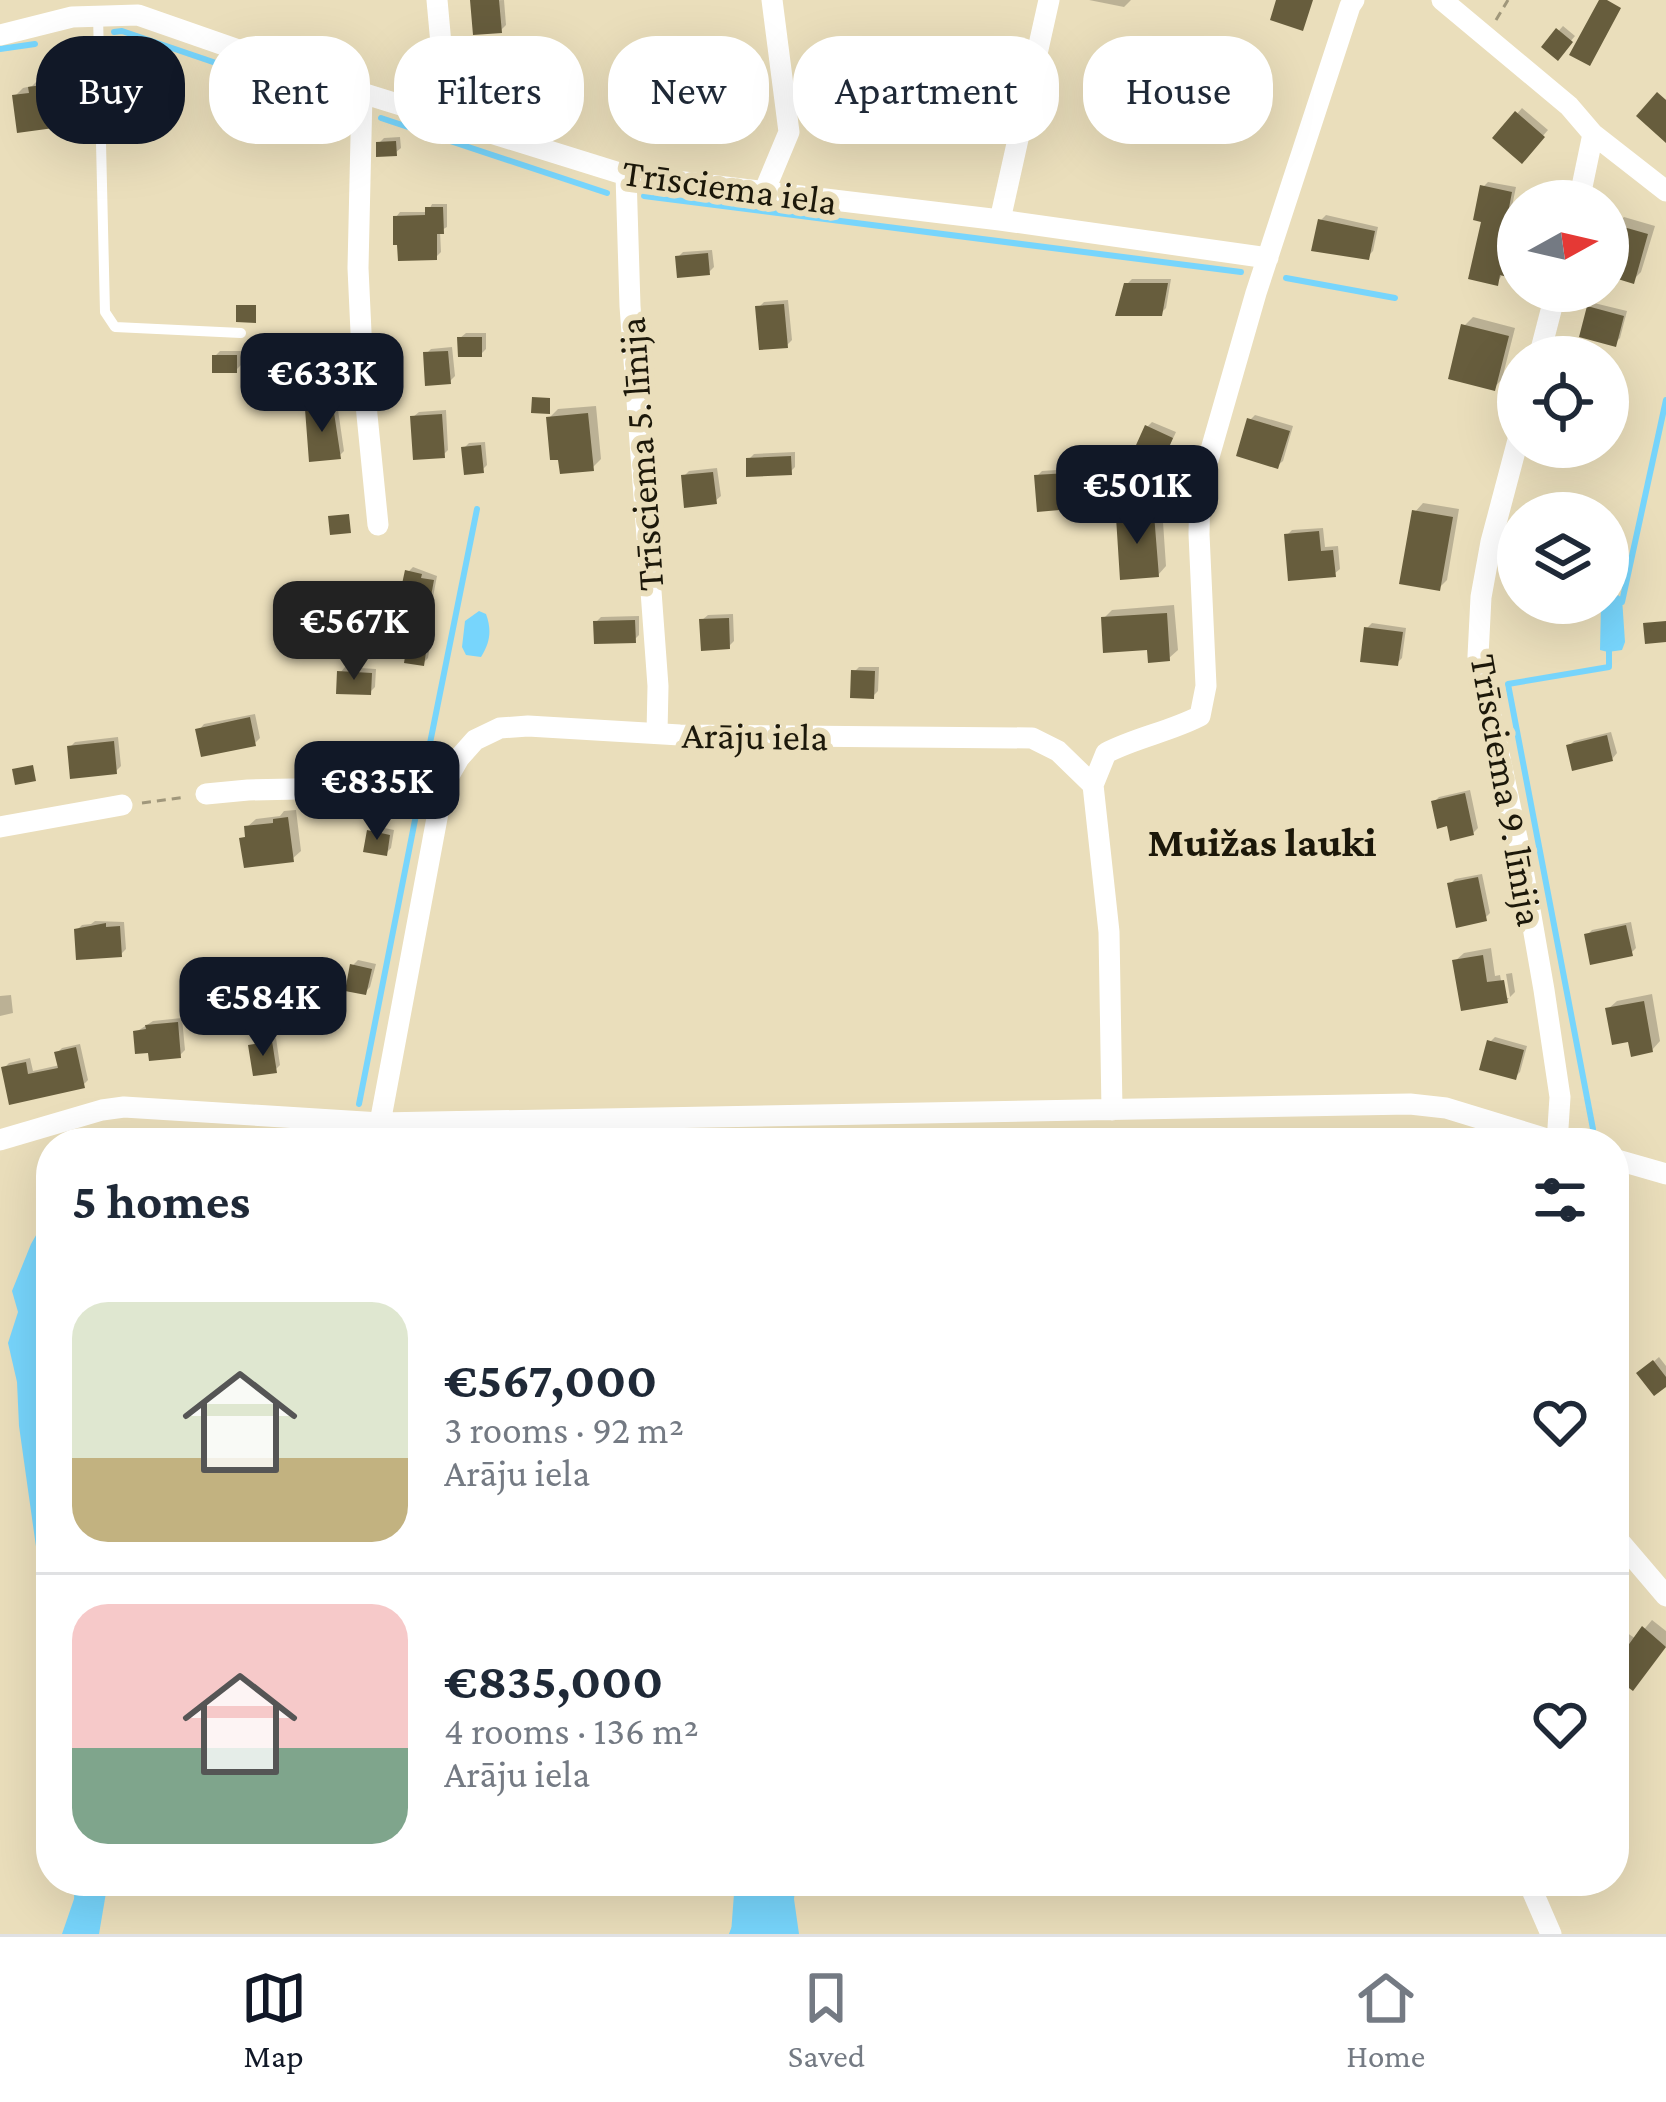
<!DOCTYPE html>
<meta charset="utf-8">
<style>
:root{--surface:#fff;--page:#f6f6f7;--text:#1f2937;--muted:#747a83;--line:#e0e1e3;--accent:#111827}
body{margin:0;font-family:"Crimson Pro",serif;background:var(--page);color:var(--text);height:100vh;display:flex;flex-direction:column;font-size:45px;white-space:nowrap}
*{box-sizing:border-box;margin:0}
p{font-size:39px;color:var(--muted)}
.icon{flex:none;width:66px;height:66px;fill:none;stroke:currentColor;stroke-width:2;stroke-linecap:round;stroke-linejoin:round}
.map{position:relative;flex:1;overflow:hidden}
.drawer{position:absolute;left:36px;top:1128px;width:1593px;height:768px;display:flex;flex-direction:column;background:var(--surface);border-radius:48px;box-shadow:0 12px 48px #0002}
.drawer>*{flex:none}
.hud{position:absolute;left:36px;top:36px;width:1596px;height:108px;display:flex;gap:24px}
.needle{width:78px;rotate:82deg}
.buttons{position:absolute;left:1497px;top:180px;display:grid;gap:24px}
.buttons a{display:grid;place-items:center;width:132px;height:132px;border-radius:50%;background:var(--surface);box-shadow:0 12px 48px #0002;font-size:60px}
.price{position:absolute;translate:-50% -102px;padding:0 27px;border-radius:24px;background:var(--accent);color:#fff;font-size:39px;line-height:78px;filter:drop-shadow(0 3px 6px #0008)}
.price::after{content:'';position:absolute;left:50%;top:72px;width:36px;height:27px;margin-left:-18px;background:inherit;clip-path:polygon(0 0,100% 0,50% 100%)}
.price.current{background:#222;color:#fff}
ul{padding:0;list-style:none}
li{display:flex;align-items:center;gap:36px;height:300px;padding:0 36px}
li+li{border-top:3px solid var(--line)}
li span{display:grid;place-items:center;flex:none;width:336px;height:240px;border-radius:36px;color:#555}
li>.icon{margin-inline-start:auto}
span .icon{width:144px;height:144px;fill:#fffc;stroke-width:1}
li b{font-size:51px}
h2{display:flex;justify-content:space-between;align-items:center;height:144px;padding:0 36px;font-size:51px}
.tag{padding:0 42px;border-radius:48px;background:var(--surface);box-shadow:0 12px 48px #0002;font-size:42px;line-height:108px}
.tag.current{background:var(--accent);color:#fff}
.tabs{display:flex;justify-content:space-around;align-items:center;height:168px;border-top:3px solid var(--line);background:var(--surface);font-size:33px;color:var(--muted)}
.tabs a{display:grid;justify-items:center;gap:6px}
.tabs .current{color:var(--accent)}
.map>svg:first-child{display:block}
</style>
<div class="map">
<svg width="1666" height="1934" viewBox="0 0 1666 1934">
<rect width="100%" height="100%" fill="#eadebb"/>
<path fill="#77d5fc" d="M1618,595L1622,598L1625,642L1622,650L1608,652L1600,650L1601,605Z
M479,611L486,614C492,630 490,643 481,657L466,655L462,647L465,621Z
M51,1209V1299L44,1334L51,1394V1653L19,1426L17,1382L8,1343L18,1312L12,1291L31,1244Z
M75,1881H108L99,1934H62L74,1899Z
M758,1881H796L794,1899L799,1934H729C736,1914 753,1902 758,1881Z"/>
<path fill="#0003" d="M504,0L506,25L501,30L473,1Z
M1089,0H1131L1124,7Z
M1563,26L1575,36L1558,56L1545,46Z
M487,55L510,62L507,72L510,73L502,100L497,105L474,69Z
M77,74L83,114L74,122L15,96L23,88L32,86L39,79Z
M1522,108L1548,130L1522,160L1496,138Z
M400,137L401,148L395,153L379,143L384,138Z
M1488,182L1516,187L1503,250L1518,255V275L1503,273L1497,283L1485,220L1483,187Z
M432,204H447V227L440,231L441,252L436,257L396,217L400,212H428Z
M1326,215L1378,227L1373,251L1368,256L1321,220Z
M1624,217L1655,226L1641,272L1633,280L1608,273V252L1616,225Z
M712,250L714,267L709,272L678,257L683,252Z
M1132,279H1171L1166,308L1161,313L1127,284Z
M788,300L792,340L787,345L759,307L764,302Z
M1594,303L1627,311L1620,338L1615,343L1589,308Z
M1473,317L1515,328L1502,379L1494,388L1464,326Z
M466,333H486V349L481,354L460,338Z
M452,347L455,376L450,381L426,354L431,349Z
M220,351H241V365L236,370L215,356Z
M337,403L344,451L339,456L308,410L313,405Z
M596,406L601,459L592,468L561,456L549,418L558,409Z
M446,410L448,450L443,455L413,417L419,412Z
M1255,415L1293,426L1283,461L1277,466L1250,420Z
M1152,422L1176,432L1160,467L1155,472L1147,427Z
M485,442L487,465L482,470L464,448L469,443Z
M795,452V467L790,472L749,459L754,454Z
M717,468L721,496L715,501L684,476L689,471Z
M1072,469L1074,501L1069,506L1037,476L1042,471Z
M1423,503L1459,509L1447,580L1439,588L1415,512Z
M1162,507L1166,566L1158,575L1119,518L1127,510Z
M1323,528L1325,547L1338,546L1340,569L1334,574L1287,535L1292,530Z
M413,567L437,576L429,618L434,619L428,658L423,663L417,598L408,572Z
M1174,605L1178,650L1169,658L1104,618L1112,610Z
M733,614L734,641L729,646L702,620L708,615Z
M639,616V635L634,640L596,622L601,617Z
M1372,623L1406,628L1402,658L1397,663L1367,628Z
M345,667L376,669L375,687L370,692L340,673Z
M859,667H879L878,691L873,696L854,672Z
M255,714L260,738L255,743L199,730L204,724Z
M1611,732L1617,753L1612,759L1569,746L1574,741Z
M118,737L121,766L116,771L70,747L75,742Z
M1470,790L1478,828L1473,833L1449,823L1434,802L1439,797Z
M296,810L301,851L292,859L243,839L248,834L247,827L256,819L280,816L284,811Z
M375,826L394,830L391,848L386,853L370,832Z
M1482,874L1490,913L1485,918L1450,884L1455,879Z
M95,921L124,922L126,949L121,954L77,930L82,925L91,924Z
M1631,922L1636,948L1631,953L1587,935L1592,930Z
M1491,948L1495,976L1500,975L1504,998H1509L1507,1000L1455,961L1464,953Z
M358,960L376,964L370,987L365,992L353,965Z
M1512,973L1515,992L1510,997L1506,974Z
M1652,994L1660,1041L1652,1050L1631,1038L1608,1009L1617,1001Z
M11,995L13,1013L0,1016V996Z
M182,1018L185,1050L180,1055L136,1032L153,1021Z
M1495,1037L1527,1046L1520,1072L1515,1077L1490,1042Z
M276,1038L280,1065L275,1070L252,1046L257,1041Z
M80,1044L88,1080L83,1085L11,1101L4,1068L9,1063L30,1058L33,1071L60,1065L57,1053L62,1048Z
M1614,1321L1622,1331L1614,1339Z
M1659,1357L1666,1366V1383L1645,1369Z
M1652,1620L1666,1631V1646L1641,1679L1614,1673V1629L1617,1626L1636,1639Z"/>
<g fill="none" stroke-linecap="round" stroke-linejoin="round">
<path stroke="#77d5fc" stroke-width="6" d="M114,32L122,31L342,106
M0,49L35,44
M381,118L607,193
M644,196L1241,272
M1286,278L1395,298
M1622,602L1666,400
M422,783L477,509
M359,1104L416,815
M1593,1129L1508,684L1609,667V649
M351,1143L352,1139"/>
<path stroke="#77d5fc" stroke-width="36" d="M749,1934L753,1881"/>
</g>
<path fill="#675d3d" d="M470,0H499L502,33L473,35Z
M1276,0H1313L1303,31L1270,20Z
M1599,0H1607L1621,8L1590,66L1569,55Z
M1556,28L1573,42L1558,61L1541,47Z
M480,58L507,66L504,77L507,78L497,108L463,98L472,68L476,69Z
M70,81L76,125L17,133L12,95L29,93L28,87Z
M1657,92L1666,100V143L1636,116Z
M1515,111L1545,137L1522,164L1492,138Z
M396,141L397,156L376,157V142Z
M1480,185L1512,192L1500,255L1518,260V280L1500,275L1498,286L1468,279L1481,222L1473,220Z
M425,207H443L444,234H437V260L398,261L397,245H393V216L425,215Z
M1318,219L1375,231L1369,260L1311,251Z
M1613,224L1648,234L1634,284L1608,276V241Z
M708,253L710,275L677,278L675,256Z
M1124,283H1168L1162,316H1115Z
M784,304L788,348L759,350L755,306Z
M236,305H256V323L236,322Z
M1587,306L1624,316L1616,347L1579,337Z
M1461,324L1509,336L1495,391L1448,379Z
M457,337H482V357H458Z
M448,351L451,384L425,386L423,352Z
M212,355H237V373H212Z
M532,397L550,398V414L531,413Z
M333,406L341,459L309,462L305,409Z
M588,413L594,471L560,474L558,460H550L546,417Z
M442,414L445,458L413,460L410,416Z
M1247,418L1290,431L1278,469L1236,456Z
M1145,425L1173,438L1156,476L1128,463Z
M481,445L484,473L464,475L461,447Z
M791,456L792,475L746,477V458Z
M713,472L717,504L684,508L681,475Z
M1068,473L1071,509L1037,512L1034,475Z
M1412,510L1453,517L1440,591L1399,584Z
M349,514L351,533L330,535L328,516Z
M1154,514L1159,577L1120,580L1116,517Z
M1319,531L1321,551L1333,550L1336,577L1288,581L1284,534Z
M405,570L422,574L421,578L434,580L426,623L430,624L424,666L404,663L414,600L399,598Z
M1167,613L1170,661L1148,663L1147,650L1103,653L1101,617Z
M729,618L730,649L701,651L699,619Z
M635,620L636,643L594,644L593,621Z
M1666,621V642L1645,644L1643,623Z
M1364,627L1403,632L1398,666L1360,662Z
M851,670L875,671L874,699L850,698Z
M337,671L372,673L371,695L336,694Z
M250,717L256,746L201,757L195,729Z
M1607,735L1613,761L1572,771L1566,745Z
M114,741L117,774L70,779L67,746Z
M33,765L36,781L15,785L12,769Z
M1465,793L1474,835L1450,841L1447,826L1437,829L1431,801Z
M288,817L294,862L244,868L239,838L245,837L244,826L273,823V819Z
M367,830L390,835L387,856L363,852Z
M1478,877L1487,921L1456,928L1447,883Z
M106,923V927L120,926L122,957L76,960L74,929Z
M1626,925L1633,956L1590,965L1584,934Z
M1483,955L1487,982L1504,980L1508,1003L1461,1011L1452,960Z
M350,964L372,969L366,995L345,991Z
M1644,1001L1653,1052L1631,1057L1628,1042L1612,1045L1605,1008Z
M178,1022L181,1058L149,1061L148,1053L135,1054L133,1031L146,1029L145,1025Z
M1487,1040L1524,1050L1516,1080L1479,1070Z
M272,1041L277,1073L253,1076L248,1045Z
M76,1047L85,1088L9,1105L1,1067L26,1062L28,1074L58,1068L54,1052Z
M1653,1360L1666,1377V1387L1654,1396L1636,1373Z
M1642,1626L1666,1647L1633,1691L1614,1677V1637L1627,1647Z"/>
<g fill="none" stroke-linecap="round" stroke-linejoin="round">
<path stroke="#a0977b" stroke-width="3" stroke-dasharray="9 6" stroke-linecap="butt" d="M1496,20L1508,0
M142,803L186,797"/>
<path stroke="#fff" stroke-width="10" d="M98,15L105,312L115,327L241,333"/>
<path stroke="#fff" stroke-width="21" d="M1442,0L1569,106L1593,134L1666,191
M0,35L72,17L138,15L362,93L626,175L1000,220L1268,258
M362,93L358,268L363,375L378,525
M423,111L442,55L437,0
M626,175L630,306L658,686L657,733
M764,192L789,132L772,0
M1579,201L1593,134
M1000,220L1049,0
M1539,357L1556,291
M1518,440L1491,542L1481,597L1478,656L1519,847L1544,990L1560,1097L1557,1143
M1093,785L1106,753C1137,737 1169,732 1200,716L1206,686L1199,534L1200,488L1256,293L1350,6L1354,0
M206,794L248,790L345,788L440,802
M0,827L122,805
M380,1123L440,802L447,779L459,758L475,740L500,728L528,726L680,735L1032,738L1058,751L1093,785L1109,932L1112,1110
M0,1140L102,1110L124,1107L380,1123L1410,1104L1446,1108L1560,1143
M1614,1159L1666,1174
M1614,1535L1666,1596
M1528,1881L1551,1934"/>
</g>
<g text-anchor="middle" stroke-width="12" stroke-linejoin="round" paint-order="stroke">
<g font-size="39" fill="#1c180a" stroke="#eadebb">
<text transform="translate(730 186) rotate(8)" y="14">Trīsciema iela</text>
<text transform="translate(640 454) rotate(-94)" y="14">Trīsciema 5. līnija</text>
<text transform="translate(755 735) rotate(1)" y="14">Arāju iela</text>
<text transform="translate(1508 790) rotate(80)" y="14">Trīsciema 9. līnija</text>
</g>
<g font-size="42" font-weight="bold" fill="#1c180a" stroke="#eadebb">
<text x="1262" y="856">Muižas lauki</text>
</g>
</g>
</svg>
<div class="buttons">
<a><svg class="needle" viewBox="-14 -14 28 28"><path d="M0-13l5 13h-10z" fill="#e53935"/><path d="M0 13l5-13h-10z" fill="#747a83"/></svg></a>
<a><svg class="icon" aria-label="locate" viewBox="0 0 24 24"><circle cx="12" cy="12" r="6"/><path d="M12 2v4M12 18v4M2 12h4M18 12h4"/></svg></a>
<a><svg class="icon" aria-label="layers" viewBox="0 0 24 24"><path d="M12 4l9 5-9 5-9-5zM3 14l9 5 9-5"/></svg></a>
</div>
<b class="price" style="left:322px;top:435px">€633K</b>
<b class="price" style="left:1137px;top:547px">€501K</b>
<b class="price current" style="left:354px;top:683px">€567K</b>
<b class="price" style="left:377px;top:843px">€835K</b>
<b class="price" style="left:263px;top:1059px">€584K</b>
<div class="hud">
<a class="tag current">Buy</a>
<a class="tag">Rent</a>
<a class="tag">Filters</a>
<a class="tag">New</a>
<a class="tag">Apartment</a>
<a class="tag">House</a>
</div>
<section class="drawer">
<h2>5 homes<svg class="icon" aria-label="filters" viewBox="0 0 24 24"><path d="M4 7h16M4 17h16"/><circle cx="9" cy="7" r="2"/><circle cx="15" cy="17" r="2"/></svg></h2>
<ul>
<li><span style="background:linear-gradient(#dfe7d0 65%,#c2b280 0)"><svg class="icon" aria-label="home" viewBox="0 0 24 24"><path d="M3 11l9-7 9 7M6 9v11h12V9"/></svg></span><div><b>€567,000</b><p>3 rooms · 92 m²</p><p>Arāju iela</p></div><svg class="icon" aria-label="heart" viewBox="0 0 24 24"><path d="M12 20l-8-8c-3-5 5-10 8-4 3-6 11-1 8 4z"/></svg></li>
<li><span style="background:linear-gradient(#f6c9c9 60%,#7fa58c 0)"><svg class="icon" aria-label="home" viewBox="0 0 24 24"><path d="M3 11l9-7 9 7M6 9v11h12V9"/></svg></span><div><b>€835,000</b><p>4 rooms · 136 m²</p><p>Arāju iela</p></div><svg class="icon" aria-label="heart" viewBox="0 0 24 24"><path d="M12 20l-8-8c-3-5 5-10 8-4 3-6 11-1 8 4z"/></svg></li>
</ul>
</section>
</div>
<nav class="tabs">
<a class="current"><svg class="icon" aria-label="map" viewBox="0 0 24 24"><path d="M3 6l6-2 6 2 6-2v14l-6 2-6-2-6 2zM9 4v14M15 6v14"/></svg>Map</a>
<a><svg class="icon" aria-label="saved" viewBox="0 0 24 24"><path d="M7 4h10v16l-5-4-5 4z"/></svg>Saved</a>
<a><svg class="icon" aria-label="home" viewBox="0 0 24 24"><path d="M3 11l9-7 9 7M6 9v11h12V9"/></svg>Home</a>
</nav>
